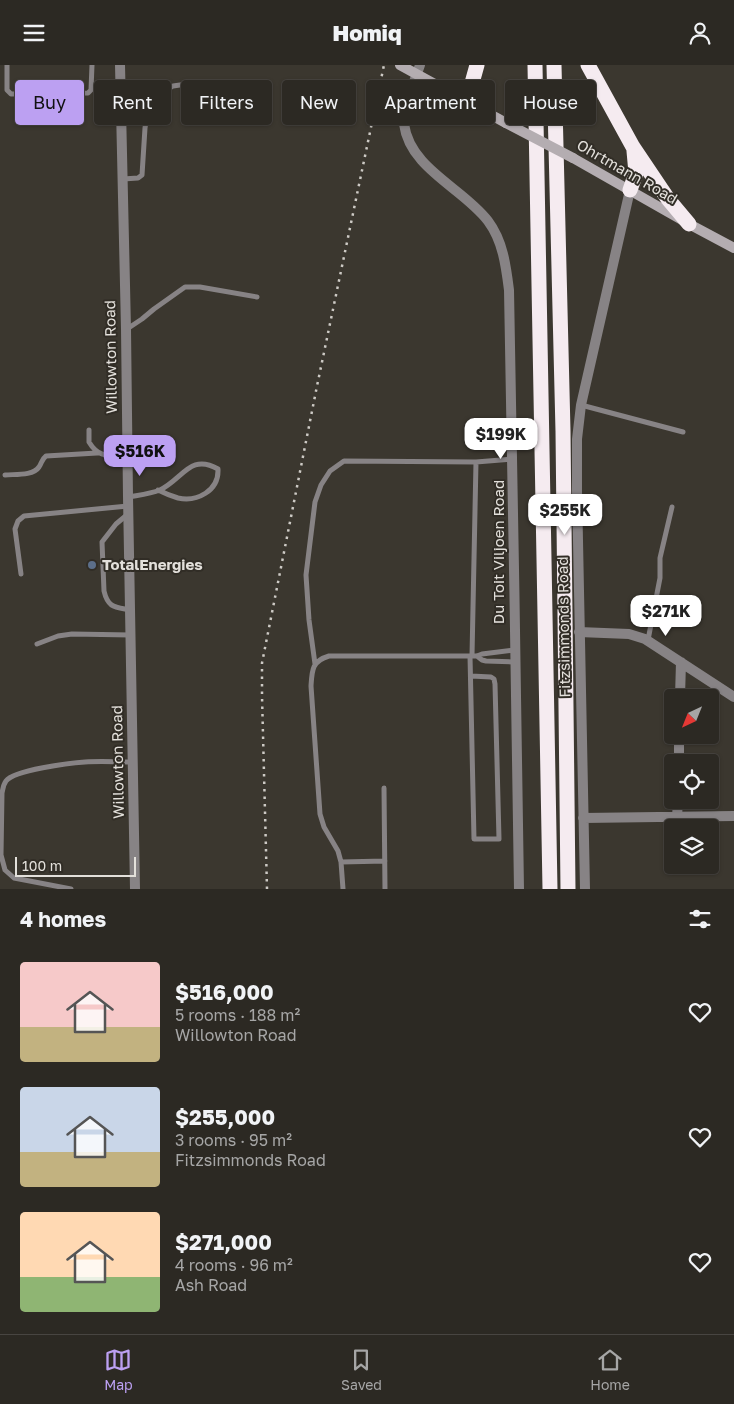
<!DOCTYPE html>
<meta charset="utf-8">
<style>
:root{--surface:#2c2923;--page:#383530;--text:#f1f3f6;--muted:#a6a6a6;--line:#484541;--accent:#bca0f2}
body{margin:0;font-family:"Golos Text",sans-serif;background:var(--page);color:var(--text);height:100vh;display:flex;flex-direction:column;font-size:19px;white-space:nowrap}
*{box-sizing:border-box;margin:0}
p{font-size:16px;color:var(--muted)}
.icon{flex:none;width:28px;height:28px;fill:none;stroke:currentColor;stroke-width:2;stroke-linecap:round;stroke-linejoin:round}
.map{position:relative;height:824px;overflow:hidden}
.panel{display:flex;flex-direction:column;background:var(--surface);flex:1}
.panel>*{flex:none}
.top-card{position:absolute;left:15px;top:15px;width:705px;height:45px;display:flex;gap:10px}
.needle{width:32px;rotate:223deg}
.fabs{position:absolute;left:664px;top:624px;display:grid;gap:10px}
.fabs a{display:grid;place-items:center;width:55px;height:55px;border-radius:5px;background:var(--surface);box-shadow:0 1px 4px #0004,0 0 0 1px var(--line);font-size:25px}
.scale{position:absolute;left:15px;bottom:12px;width:121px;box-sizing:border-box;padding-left:5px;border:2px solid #e3e0db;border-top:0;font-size:14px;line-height:18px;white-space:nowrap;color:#e3e0db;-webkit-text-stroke:4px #312d26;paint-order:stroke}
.price{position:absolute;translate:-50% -42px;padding:0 11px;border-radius:10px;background:#fff;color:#222;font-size:16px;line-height:32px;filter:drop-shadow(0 1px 2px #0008)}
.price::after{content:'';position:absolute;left:50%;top:30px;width:15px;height:11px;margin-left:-8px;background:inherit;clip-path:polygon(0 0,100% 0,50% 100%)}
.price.current{background:var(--accent);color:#111}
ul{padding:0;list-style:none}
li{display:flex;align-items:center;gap:15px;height:125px;padding:0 20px}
li span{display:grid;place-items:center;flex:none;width:140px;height:100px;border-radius:5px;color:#555}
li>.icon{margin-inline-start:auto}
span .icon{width:60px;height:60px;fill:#fffc;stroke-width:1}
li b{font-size:21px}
h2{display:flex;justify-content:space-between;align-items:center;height:60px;padding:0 20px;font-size:21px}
.tag{padding:0 18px;border-radius:5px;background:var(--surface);box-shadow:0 1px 4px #0004,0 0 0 1px var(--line);font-size:18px;line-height:45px}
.tag.current{background:var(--accent);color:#111}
header{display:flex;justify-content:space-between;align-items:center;height:65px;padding:0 20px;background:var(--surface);font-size:22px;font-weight:800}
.dock{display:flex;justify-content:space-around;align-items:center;height:70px;border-top:1px solid var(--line);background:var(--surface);font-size:14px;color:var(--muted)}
.dock a{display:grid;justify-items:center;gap:2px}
.dock .current{color:var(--accent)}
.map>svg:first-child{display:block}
</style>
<header><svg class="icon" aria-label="menu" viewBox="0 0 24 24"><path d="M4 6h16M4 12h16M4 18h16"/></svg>Homiq<svg class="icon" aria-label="person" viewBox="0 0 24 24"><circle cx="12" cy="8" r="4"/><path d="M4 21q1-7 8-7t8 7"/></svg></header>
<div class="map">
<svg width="734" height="824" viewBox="0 0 734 824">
<rect width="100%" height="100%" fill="#3b372f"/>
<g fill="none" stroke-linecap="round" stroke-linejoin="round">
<path stroke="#878385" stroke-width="5" d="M7,0V25L11,29L88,28L91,25L92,0
M122,52L136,45L173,21L187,19L209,29
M123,114L138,113L142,110L145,63L149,37
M127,264L142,254L154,244L185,222H200L257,232
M581,340L683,367
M89,365V377C99,394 110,390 127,390
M476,397L513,394
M5,410C15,409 33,411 39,402C42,398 41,395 46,391L97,388
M128,432C139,430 150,429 160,425C183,414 190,388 218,404C219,426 197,437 178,433C171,431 164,428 158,425
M128,449L116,459L102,477L104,526C108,543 115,542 130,545
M21,509L15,464L18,456L24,451L128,441
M648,575L660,513V493L672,442
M37,579L58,571L72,569L131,570
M470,591L474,774H499L495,619L494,614L491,612L471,611
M477,591L482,595L486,596L515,597
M315,599L309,555L306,510L315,437L321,420L330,406L344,396L476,397L472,591
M384,723L385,824
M341,797L385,796
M71,824L14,813L5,805L1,790L2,728C3,724 3,720 6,716C14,705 70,698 85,697C101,696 117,697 133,697
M343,824L341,797L338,786L324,762L320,749L311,621C312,605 312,596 329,591H477L482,589L515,585"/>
<path stroke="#878385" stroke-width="10" d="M120,0L126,264L128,432L135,824
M420,0C415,15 402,45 404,59C410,104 463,123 488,156C503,176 506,201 509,225C514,425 515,624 519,824
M579,567L629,569L645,574L734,632
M680,632L681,597
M679,698V670
M677,752L678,735
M583,753L734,751
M585,824L577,426V374L581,340L630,125"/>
<path stroke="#b4adb1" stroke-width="10" d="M400,0L506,58
M573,93L689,159L734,183"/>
<path stroke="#f5ebf0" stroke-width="15" d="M535,0L550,824
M554,0L563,366L568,824
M588,0L633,82L668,134L689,159
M467,36L477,0
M630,125L636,108L634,86"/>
<path stroke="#cdcac5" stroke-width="2.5" stroke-dasharray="2.5 5" stroke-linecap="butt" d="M267,824L262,631V598L317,321L384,0"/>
<path stroke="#b4adb1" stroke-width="10" d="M506,58L573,93"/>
</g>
<circle fill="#5c6f8a" stroke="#312d26" stroke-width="2" cx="92" cy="500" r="5"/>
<g text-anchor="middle" stroke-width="4" stroke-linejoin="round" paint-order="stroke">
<g font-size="15" fill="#e3e0db" stroke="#312d26">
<text transform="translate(627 107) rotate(30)" y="5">Ohrtmann Road</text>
<text transform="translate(111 292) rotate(-91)" y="5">Willowton Road</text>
<text transform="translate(499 487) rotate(-90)" y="5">Du Toit Viljoen Road</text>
<text transform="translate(564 562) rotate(-91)" y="5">Fitzsimmonds Road</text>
<text transform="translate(118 697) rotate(-91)" y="5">Willowton Road</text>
</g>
<g font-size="15" font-weight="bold" fill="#e3e0db" stroke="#312d26" text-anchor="start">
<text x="102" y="505">TotalEnergies</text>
</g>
</g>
</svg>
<div class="fabs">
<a><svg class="needle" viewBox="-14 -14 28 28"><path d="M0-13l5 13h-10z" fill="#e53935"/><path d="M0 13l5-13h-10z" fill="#a6a6a6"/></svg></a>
<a><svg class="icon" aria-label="locate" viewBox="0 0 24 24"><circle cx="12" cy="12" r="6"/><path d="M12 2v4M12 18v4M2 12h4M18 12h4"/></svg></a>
<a><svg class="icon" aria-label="layers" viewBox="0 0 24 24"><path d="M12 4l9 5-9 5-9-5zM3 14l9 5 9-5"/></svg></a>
</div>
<div class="scale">100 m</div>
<b class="price" style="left:501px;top:395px">$199K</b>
<b class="price current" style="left:140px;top:412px">$516K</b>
<b class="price" style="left:565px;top:471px">$255K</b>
<b class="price" style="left:666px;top:572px">$271K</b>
<div class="top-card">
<a class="tag current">Buy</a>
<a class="tag">Rent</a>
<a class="tag">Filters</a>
<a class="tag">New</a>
<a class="tag">Apartment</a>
<a class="tag">House</a>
</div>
</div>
<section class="panel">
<h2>4 homes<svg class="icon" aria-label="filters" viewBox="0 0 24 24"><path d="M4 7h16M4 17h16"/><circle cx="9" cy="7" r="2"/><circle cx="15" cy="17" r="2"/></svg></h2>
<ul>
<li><span style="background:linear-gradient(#f6c9c9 65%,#c2b280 0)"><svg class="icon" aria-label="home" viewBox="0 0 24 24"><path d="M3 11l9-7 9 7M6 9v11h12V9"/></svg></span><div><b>$516,000</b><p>5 rooms · 188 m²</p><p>Willowton Road</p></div><svg class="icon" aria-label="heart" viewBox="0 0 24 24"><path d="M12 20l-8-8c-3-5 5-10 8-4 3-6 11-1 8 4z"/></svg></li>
<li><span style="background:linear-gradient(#c9d6e8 65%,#c2b280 0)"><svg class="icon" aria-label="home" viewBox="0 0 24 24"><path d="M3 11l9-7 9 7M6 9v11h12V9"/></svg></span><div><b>$255,000</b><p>3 rooms · 95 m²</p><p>Fitzsimmonds Road</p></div><svg class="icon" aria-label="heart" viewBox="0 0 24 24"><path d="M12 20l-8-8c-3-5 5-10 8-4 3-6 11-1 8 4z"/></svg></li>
<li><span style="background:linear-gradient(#ffd9b3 65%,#8fb573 0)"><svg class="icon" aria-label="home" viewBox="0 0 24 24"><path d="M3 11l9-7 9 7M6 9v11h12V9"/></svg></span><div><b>$271,000</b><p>4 rooms · 96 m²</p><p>Ash Road</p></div><svg class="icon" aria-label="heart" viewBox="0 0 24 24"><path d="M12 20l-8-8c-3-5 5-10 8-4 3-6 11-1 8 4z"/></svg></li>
</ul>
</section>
<nav class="dock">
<a class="current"><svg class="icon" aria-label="map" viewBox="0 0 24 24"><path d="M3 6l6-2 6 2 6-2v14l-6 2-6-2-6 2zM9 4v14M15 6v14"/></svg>Map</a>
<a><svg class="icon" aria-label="saved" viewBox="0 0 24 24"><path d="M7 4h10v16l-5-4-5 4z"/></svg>Saved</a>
<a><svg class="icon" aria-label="home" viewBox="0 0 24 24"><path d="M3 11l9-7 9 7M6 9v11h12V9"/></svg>Home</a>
</nav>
